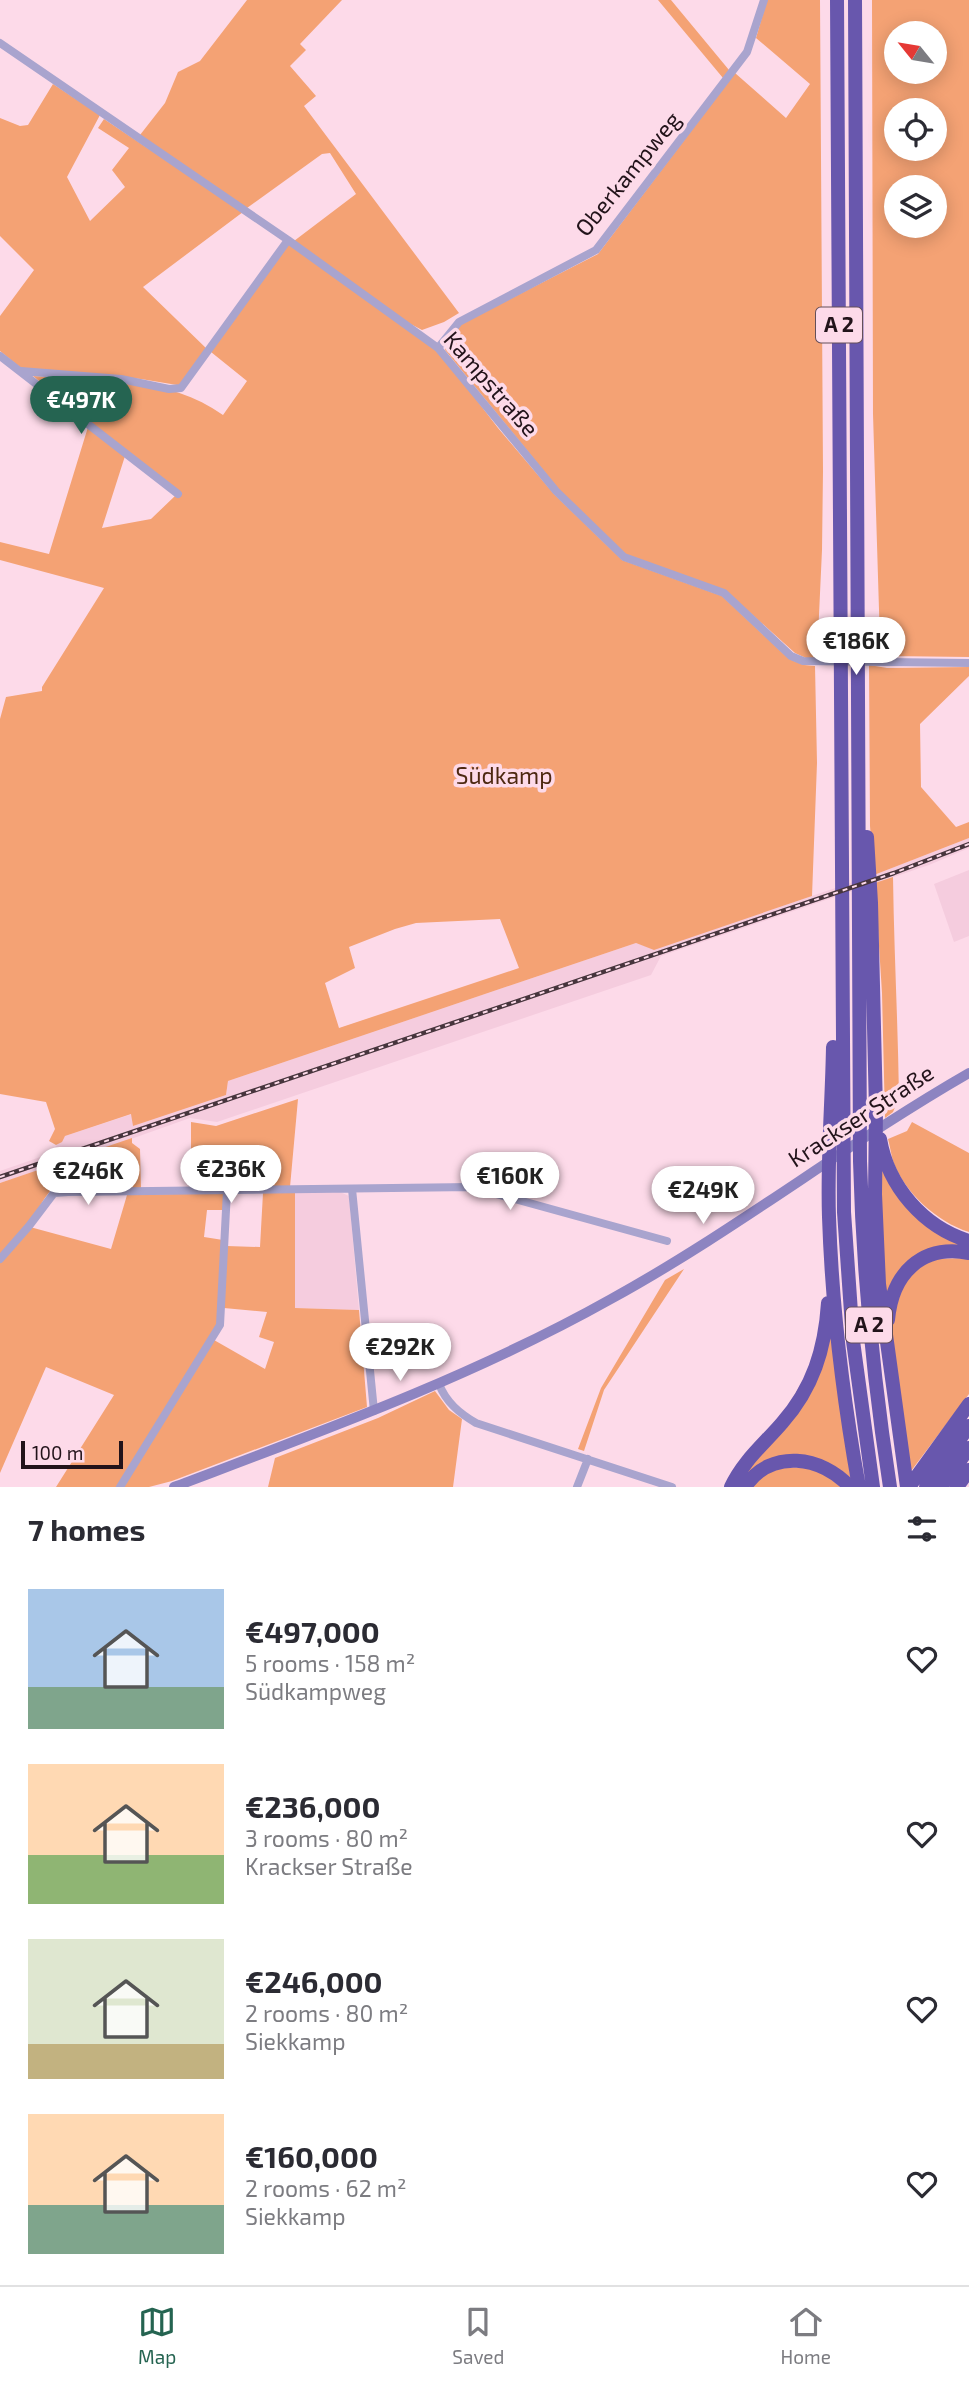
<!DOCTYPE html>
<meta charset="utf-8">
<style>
:root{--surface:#fff;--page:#f7f7f7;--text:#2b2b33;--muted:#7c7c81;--line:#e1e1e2;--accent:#256451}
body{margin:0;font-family:"Exo 2",sans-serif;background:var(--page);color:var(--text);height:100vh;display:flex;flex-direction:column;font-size:26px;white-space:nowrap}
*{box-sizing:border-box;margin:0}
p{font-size:23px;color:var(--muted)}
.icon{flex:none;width:38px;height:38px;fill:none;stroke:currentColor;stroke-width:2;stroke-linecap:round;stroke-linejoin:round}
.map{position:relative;height:1487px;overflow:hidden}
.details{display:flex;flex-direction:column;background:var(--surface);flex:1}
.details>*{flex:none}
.needle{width:46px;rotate:300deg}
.fabs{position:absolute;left:884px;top:21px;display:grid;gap:14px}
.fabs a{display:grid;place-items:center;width:63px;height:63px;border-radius:50%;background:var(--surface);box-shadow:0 4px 18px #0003;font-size:35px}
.scale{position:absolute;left:21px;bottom:18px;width:102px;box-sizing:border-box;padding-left:7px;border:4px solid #22131a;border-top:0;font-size:19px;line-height:24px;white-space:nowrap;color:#22131a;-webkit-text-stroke:5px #fddae9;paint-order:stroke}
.price{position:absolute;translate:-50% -60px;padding:0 16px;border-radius:24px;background:#fff;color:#222;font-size:23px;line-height:46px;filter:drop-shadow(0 2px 4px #0008)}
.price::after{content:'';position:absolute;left:50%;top:42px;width:21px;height:16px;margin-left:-10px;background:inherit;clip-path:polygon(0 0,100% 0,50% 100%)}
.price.on{background:var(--accent);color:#fff}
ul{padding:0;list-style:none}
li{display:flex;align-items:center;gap:21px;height:175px;padding:0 28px}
li span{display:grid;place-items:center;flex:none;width:196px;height:140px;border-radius:0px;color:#555}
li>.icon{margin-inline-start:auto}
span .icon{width:84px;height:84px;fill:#fffc;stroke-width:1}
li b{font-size:30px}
h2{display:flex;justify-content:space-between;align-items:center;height:84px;padding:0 28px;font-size:30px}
.tab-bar{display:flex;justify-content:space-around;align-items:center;height:98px;border-top:2px solid var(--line);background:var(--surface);font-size:19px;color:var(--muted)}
.tab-bar a{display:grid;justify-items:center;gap:4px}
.tab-bar .on{color:var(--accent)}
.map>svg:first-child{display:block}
</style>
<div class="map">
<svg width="969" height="1487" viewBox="0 0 969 1487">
<rect width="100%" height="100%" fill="#fddae9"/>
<path fill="#f5ccde" d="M969,838V848L929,865L661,956L651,975L217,1122L190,1118L69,1161L0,1183V1171L49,1154L65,1136L132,1114L133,1126L226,1095L228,1081L636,943L654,949L874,875Z
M969,870V936L954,942L934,884Z
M295,1192H340L349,1196L359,1310L295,1308Z"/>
<path fill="#f4a274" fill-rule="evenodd" d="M247,0H342L300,44L306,50L290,66L316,96L304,106L459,313L444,322L422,330L403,320L294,241L356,194L330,153L322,154L247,208L140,135L165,103L178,72L200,61Z
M658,0H671L729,70L723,78Z
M767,0H820L823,471L822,550L817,658H806L795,653L726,591L626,555L561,492L445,350L459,325L598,254L735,73L786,118L810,84L756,38Z
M872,0H969V657L888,656L880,642L873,414ZM896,33H934V72H896ZM896,110H934V149H896ZM896,187H934V226H896Z
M53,84L100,115L67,177L90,221L125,187L112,170L129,148L98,128L104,119L243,212L143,287L208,350L183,386L141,379L21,368L0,351V316L34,270L0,236V118L20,126L28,125Z
M287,242L442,355L498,428L554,494L622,560L722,596L789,659L804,665L815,666L817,763L812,896L654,950L636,943L228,1081L226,1095L133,1126L131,1114L65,1136L62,1142L56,1145L49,1141L55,1129L46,1102L0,1094V719L6,697L42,691V687L104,588L0,560V542L49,554L88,427L125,456L102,528L151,519L176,495L33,376C97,380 169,376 223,415L247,381L211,352ZM500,919L519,968L339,1028L325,983L355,968L349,947L395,929L416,923Z
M869,665L887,668L969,667V676L920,724L921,787L956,827L969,822V838L874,875L870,826Z
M893,877C894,951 898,1024 899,1098L893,1112L885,1118L882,993L875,883Z
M298,1099L290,1187L191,1188V1122L216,1126Z
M912,1122L969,1153V1232C937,1222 904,1192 893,1161C891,1154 890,1146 888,1139L907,1131Z
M132,1138V1143L140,1149L141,1189L81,1190L74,1172C52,1181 38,1207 30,1227L111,1249L127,1195L225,1193L224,1210H207L204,1237L223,1240L218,1324L118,1487H56L114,1395L46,1367L0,1473V1183Z
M879,1158L905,1203L969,1246H941L886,1299Z
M295,1192V1308L359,1310L367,1407L172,1481L149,1487H123L214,1340L265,1369L274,1342L259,1337L267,1312L224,1308L227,1246L260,1247L263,1193Z
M969,1258V1394L911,1471L891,1325L894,1306L909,1275L932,1259Z
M684,1269L604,1390L584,1451L578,1449L601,1388L665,1280Z
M832,1330L851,1482L792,1455L740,1487L745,1473L764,1448Z
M435,1391L449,1410L462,1419L453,1487H268L275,1458L378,1418Z
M774,1467L817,1468L841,1487H750Z"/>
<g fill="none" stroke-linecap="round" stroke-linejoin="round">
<path stroke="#a9a4ce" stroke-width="8" d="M0,43L288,240L438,348L556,491L624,557L724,593L791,656L803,661L969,663
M438,348L459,322L596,250L747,52L764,0
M0,356L178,494
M21,371L121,379L169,389L181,388L288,240
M352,1189L374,1411
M68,1192V1168
M0,1259L29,1226L54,1193L68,1192L471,1187L667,1241
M439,1384C446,1402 459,1413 476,1423L672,1487
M120,1487L220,1325L227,1191
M577,1487L588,1459"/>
<path stroke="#8d84c1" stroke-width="10" d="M174,1487C322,1431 472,1377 611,1299C735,1231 847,1143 969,1073"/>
<path stroke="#6857ad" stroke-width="14" d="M837,0L844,1212L853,1341L873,1487
M855,0L860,1161C863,1271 873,1378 890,1487
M867,837L871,903L876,1110L875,1194L879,1284L907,1487
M833,1047C832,1104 827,1160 829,1217C832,1307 843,1398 859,1487
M880,1139C888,1186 923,1227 969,1241
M888,1320C892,1274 921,1244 969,1253
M731,1487C743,1461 764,1444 782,1423C813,1388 825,1349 828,1303
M745,1487C771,1448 822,1456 850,1487
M909,1487L969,1404
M926,1487L969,1426
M941,1487L969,1448
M957,1487L969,1470"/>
<g stroke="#47353d" stroke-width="4.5">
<path id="rail" d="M0,1177L894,873L969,844"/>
</g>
<use href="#rail" stroke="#fddae9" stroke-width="2" stroke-dasharray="5" stroke-linecap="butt"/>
</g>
<g text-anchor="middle" stroke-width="7" stroke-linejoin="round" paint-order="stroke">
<g fill="#fddae9" stroke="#644f58" stroke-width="2">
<rect x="816" y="307.5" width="46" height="35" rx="5"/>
<rect x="846" y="1307.5" width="46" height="35" rx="5"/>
</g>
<g font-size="21" font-weight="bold" fill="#22131a">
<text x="839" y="332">A 2</text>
<text x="869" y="1332">A 2</text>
</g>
<g font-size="23" fill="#22131a" stroke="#fddae9">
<text transform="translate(628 174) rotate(-51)" y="8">Oberkampweg</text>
<text transform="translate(491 384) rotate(49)" y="8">Kampstraße</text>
<text transform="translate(861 1116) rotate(-33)" y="8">Krackser Straße</text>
</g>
<g font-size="23" fill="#4d2811" stroke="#fddae9">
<text x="504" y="784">Südkamp</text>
</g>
</g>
</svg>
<div class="fabs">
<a><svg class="needle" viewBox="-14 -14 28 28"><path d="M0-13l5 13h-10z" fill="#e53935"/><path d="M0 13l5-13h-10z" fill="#7c7c81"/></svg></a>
<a><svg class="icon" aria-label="locate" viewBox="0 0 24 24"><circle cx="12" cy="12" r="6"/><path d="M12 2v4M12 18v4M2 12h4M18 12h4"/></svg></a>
<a><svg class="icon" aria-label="layers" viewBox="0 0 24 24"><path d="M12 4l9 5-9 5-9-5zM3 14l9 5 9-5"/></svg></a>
</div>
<div class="scale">100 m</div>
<b class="price on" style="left:81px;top:436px">€497K</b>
<b class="price" style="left:856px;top:677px">€186K</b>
<b class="price" style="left:231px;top:1205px">€236K</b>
<b class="price" style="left:88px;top:1207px">€246K</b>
<b class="price" style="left:510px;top:1212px">€160K</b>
<b class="price" style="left:703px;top:1226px">€249K</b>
<b class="price" style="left:400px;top:1383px">€292K</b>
</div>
<section class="details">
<h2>7 homes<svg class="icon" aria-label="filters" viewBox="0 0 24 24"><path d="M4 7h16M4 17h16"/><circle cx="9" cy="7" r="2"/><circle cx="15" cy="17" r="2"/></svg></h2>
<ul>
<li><span style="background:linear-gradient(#a9c7e8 70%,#7fa58c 0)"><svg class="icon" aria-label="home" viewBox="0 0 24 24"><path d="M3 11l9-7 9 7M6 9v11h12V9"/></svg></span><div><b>€497,000</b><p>5 rooms · 158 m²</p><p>Südkampweg</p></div><svg class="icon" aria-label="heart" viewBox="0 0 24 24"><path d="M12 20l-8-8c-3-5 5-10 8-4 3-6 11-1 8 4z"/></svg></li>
<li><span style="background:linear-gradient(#ffd9b3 65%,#8fb573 0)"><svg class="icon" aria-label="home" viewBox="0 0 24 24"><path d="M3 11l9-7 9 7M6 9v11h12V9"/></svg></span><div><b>€236,000</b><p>3 rooms · 80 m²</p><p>Krackser Straße</p></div><svg class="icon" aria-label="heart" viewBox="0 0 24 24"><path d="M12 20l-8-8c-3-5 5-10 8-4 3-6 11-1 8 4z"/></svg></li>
<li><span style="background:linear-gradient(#dfe7d0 75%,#c2b280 0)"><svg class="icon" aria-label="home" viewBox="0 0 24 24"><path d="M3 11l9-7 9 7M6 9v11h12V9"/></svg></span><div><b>€246,000</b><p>2 rooms · 80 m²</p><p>Siekkamp</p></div><svg class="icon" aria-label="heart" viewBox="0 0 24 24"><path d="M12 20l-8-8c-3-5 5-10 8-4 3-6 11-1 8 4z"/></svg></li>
<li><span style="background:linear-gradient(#ffd9b3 65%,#7fa58c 0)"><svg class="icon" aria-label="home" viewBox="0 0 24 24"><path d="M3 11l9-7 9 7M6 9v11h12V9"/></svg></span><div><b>€160,000</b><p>2 rooms · 62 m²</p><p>Siekkamp</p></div><svg class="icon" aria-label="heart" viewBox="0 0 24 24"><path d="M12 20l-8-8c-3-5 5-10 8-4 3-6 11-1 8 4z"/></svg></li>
</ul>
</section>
<nav class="tab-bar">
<a class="on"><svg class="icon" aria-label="map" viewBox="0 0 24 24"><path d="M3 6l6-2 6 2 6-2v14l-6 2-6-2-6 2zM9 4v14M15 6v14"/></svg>Map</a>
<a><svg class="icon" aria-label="saved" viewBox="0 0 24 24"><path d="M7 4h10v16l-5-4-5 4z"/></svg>Saved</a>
<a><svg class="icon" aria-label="home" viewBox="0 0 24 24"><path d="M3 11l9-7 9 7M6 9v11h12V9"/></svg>Home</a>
</nav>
